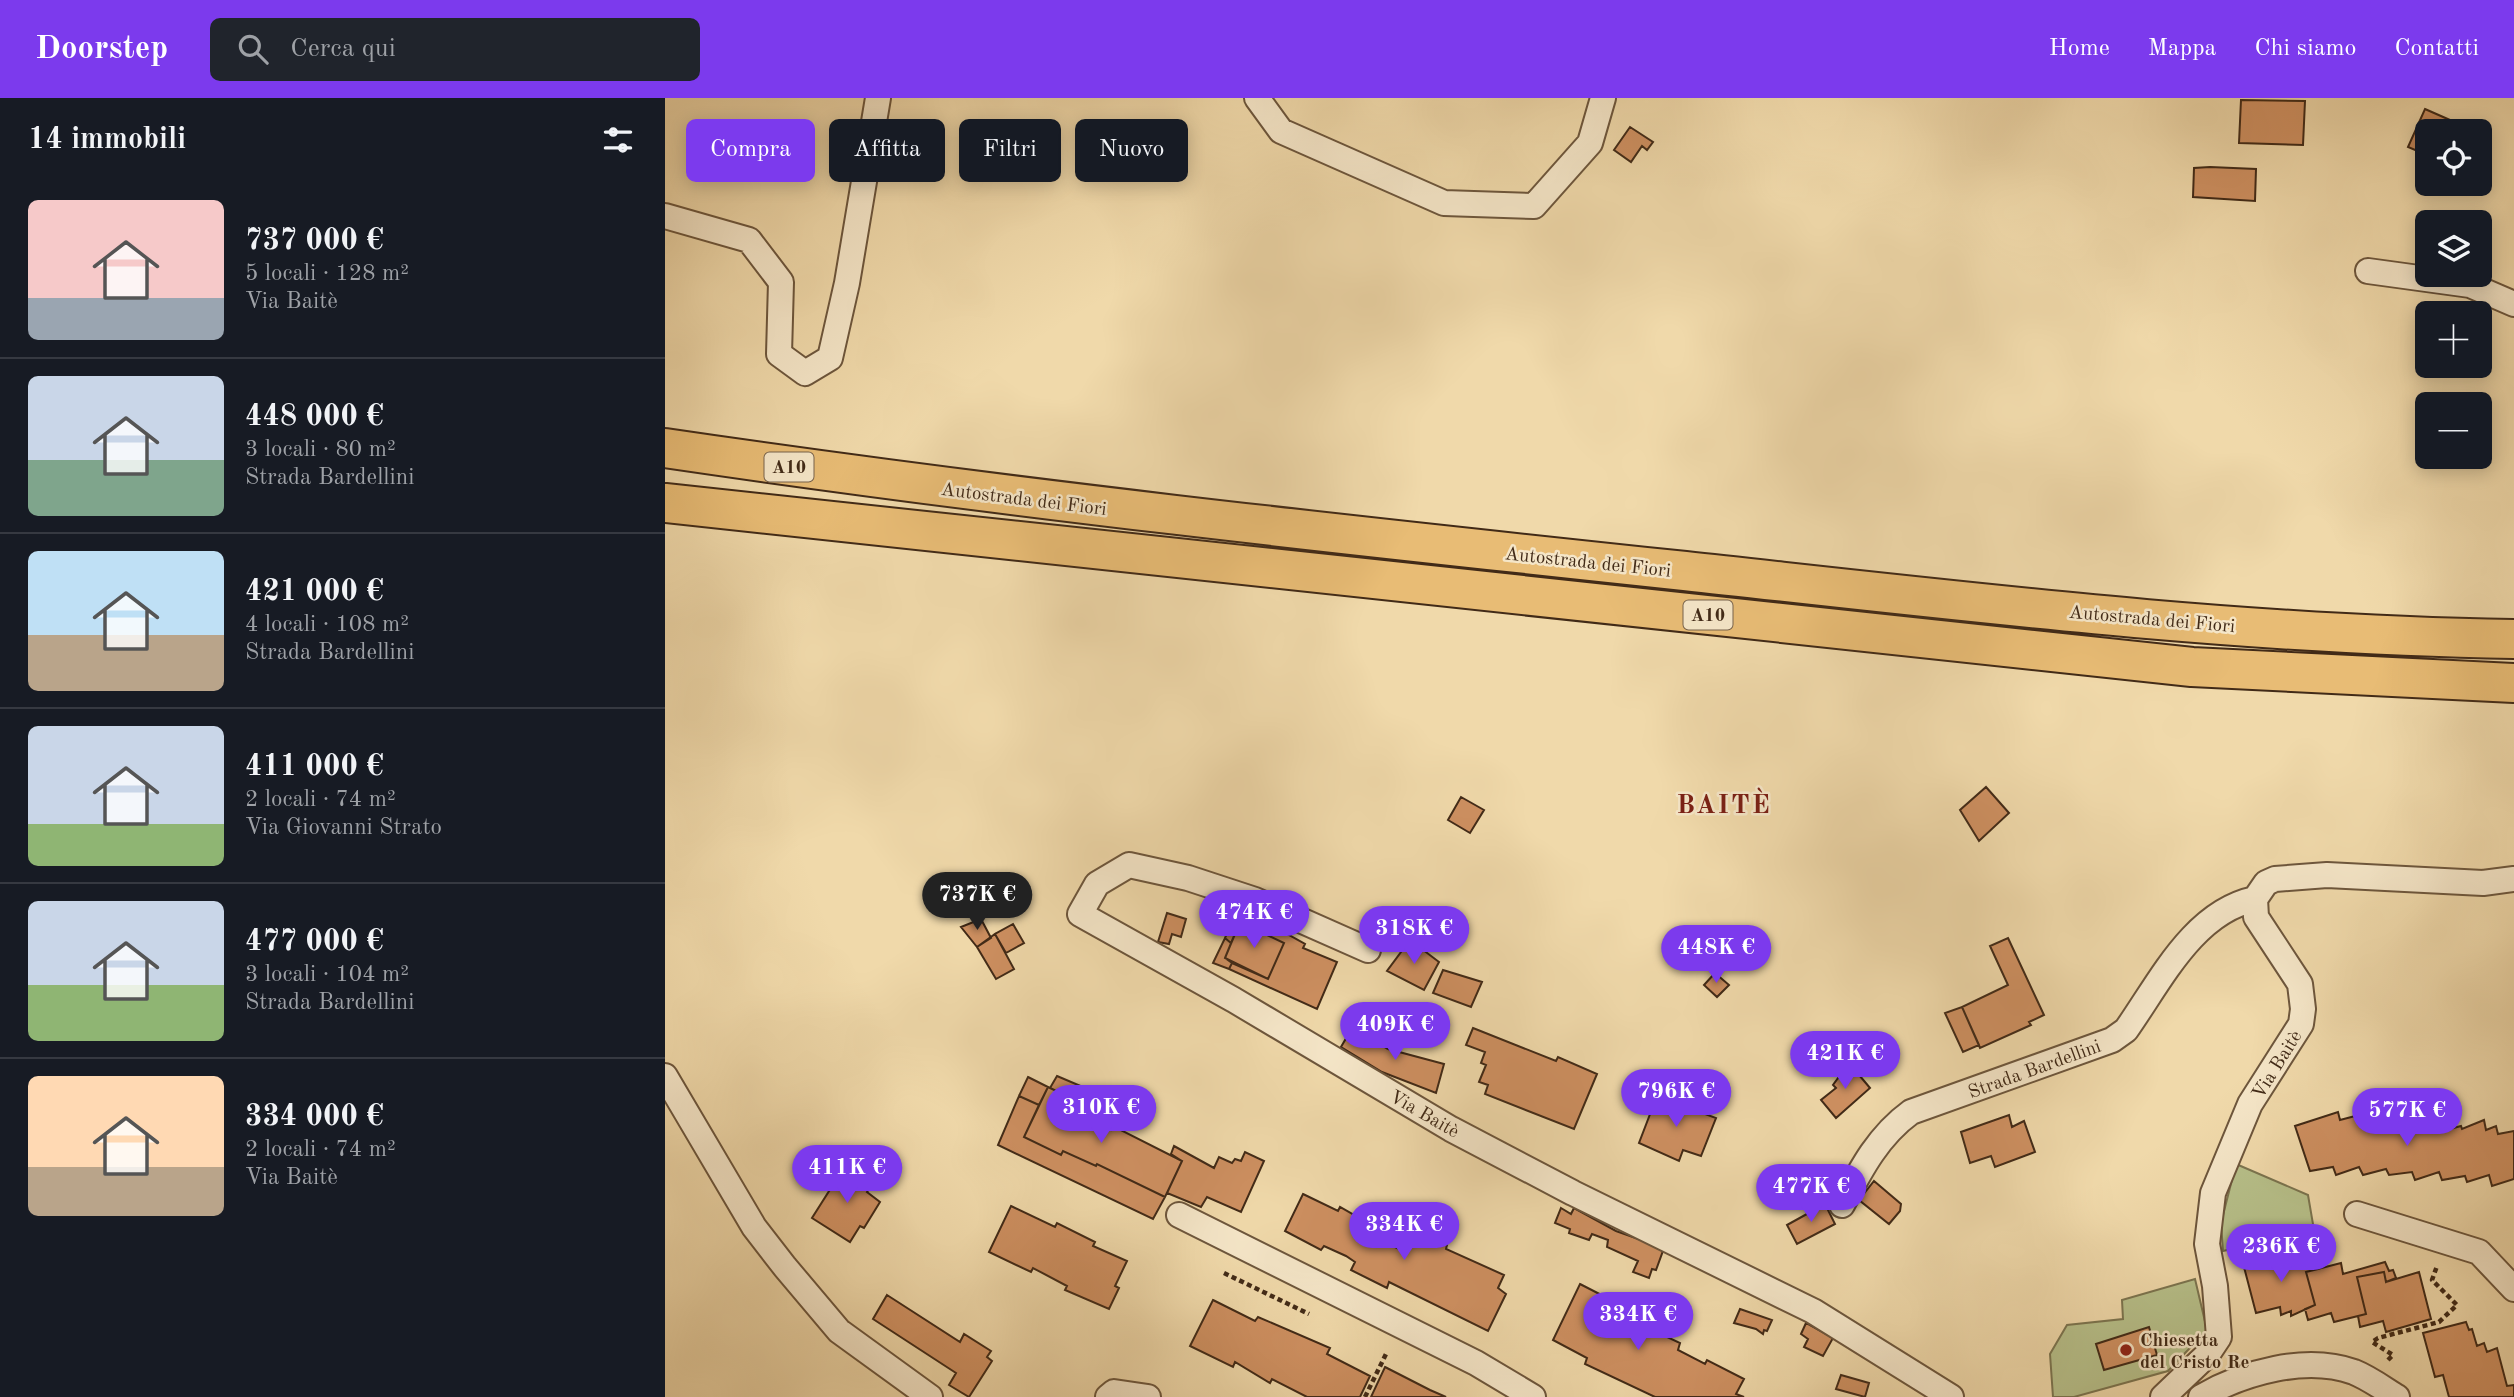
<!DOCTYPE html>
<html lang="it">
<meta charset="utf-8">
<style>
:root{--surface:#171b24;--page:#20242c;--text:#f1f3f6;--muted:#9ea1a6;--line:#363941;--accent:#7c3aed}
body{margin:0;font-family:"Old Standard TT",serif;background:var(--page);color:var(--text);height:100vh;display:flex;flex-direction:column;font-size:26px;white-space:nowrap}
*{box-sizing:border-box;margin:0}
p{font-size:23px;color:var(--muted)}
.icon{flex:none;width:38px;height:38px;fill:none;stroke:currentColor;stroke-width:2;stroke-linecap:round;stroke-linejoin:round}
.map{position:relative;flex:1;overflow:hidden}
.drawer{display:flex;flex-direction:column;background:var(--surface);width:665px}
.drawer>*{flex:none}
.guide{position:absolute;left:21px;top:21px;width:665px;height:63px;display:flex;gap:14px}
.buttons{position:absolute;left:1750px;top:21px;display:grid;gap:14px}
.buttons a{display:grid;place-items:center;width:77px;height:77px;border-radius:10px;background:var(--surface);box-shadow:0 4px 18px #0003;font-size:35px}
.price{position:absolute;translate:-50% -60px;padding:0 16px;border-radius:24px;background:var(--accent);color:#fff;font-size:23px;line-height:46px;filter:drop-shadow(0 2px 4px #0008)}
.price::after{content:'';position:absolute;left:50%;top:42px;width:21px;height:16px;margin-left:-10px;background:inherit;clip-path:polygon(0 0,100% 0,50% 100%)}
.price.on{background:#222;color:#fff}
ul{padding:0;list-style:none}
li{display:flex;align-items:center;gap:21px;height:175px;padding:0 28px}
li+li{border-top:2px solid var(--line)}
li span{display:grid;place-items:center;flex:none;width:196px;height:140px;border-radius:10px;color:#555}
li>.icon{margin-inline-start:auto}
span .icon{width:84px;height:84px;fill:#fffc;stroke-width:1}
li b{font-size:30px}
h2{display:flex;justify-content:space-between;align-items:center;height:84px;padding:0 28px;font-size:30px}
.tag{padding:0 24px;border-radius:10px;background:var(--surface);box-shadow:0 4px 18px #0003;font-size:24px;line-height:63px}
.tag.on{background:var(--accent);color:#fff}
header{display:flex;align-items:center;gap:42px;box-sizing:border-box;height:98px;padding:0 35px;background:var(--accent);color:#fff}
header strong{font-size:33px}
nav{display:flex;gap:38px;margin-inline-start:auto;font-size:24px}
.search{width:490px;height:63px;background:var(--page);display:flex;align-items:center;gap:18px;box-sizing:border-box;padding:0 24px;border-radius:10px;color:var(--muted);font-size:26px}
main{display:flex;flex:1;min-height:0}
.map>svg:first-child{display:block}
</style>
<header>
<strong>Doorstep</strong>
<div class="search"><svg class="icon" aria-label="search" viewBox="0 0 24 24"><circle cx="10" cy="10" r="6"/><path d="M15 15l6 6"/></svg>Cerca qui</div>
<nav><a>Home</a><a>Mappa</a><a>Chi siamo</a><a>Contatti</a></nav>
</header>
<main>
<section class="drawer">
<h2>14 immobili<svg class="icon" aria-label="filters" viewBox="0 0 24 24"><path d="M4 7h16M4 17h16"/><circle cx="9" cy="7" r="2"/><circle cx="15" cy="17" r="2"/></svg></h2>
<ul>
<li><span style="background:linear-gradient(#f6c9c9 70%,#9aa5b1 0)"><svg class="icon" aria-label="home" viewBox="0 0 24 24"><path d="M3 11l9-7 9 7M6 9v11h12V9"/></svg></span><div><b>737 000 €</b><p>5 locali · 128 m²</p><p>Via Baitè</p></div></li>
<li><span style="background:linear-gradient(#c9d6e8 60%,#7fa58c 0)"><svg class="icon" aria-label="home" viewBox="0 0 24 24"><path d="M3 11l9-7 9 7M6 9v11h12V9"/></svg></span><div><b>448 000 €</b><p>3 locali · 80 m²</p><p>Strada Bardellini</p></div></li>
<li><span style="background:linear-gradient(#bfe0f5 60%,#b9a48a 0)"><svg class="icon" aria-label="home" viewBox="0 0 24 24"><path d="M3 11l9-7 9 7M6 9v11h12V9"/></svg></span><div><b>421 000 €</b><p>4 locali · 108 m²</p><p>Strada Bardellini</p></div></li>
<li><span style="background:linear-gradient(#c9d6e8 70%,#8fb573 0)"><svg class="icon" aria-label="home" viewBox="0 0 24 24"><path d="M3 11l9-7 9 7M6 9v11h12V9"/></svg></span><div><b>411 000 €</b><p>2 locali · 74 m²</p><p>Via Giovanni Strato</p></div></li>
<li><span style="background:linear-gradient(#c9d6e8 60%,#8fb573 0)"><svg class="icon" aria-label="home" viewBox="0 0 24 24"><path d="M3 11l9-7 9 7M6 9v11h12V9"/></svg></span><div><b>477 000 €</b><p>3 locali · 104 m²</p><p>Strada Bardellini</p></div></li>
<li><span style="background:linear-gradient(#ffd9b3 65%,#b9a48a 0)"><svg class="icon" aria-label="home" viewBox="0 0 24 24"><path d="M3 11l9-7 9 7M6 9v11h12V9"/></svg></span><div><b>334 000 €</b><p>2 locali · 74 m²</p><p>Via Baitè</p></div></li>
</ul>
</section>
<div class="map">
<svg width="1849" height="1299" viewBox="0 0 1849 1299">
<rect width="100%" height="100%" fill="#f0d9aa"/>
<filter id="stains"><feTurbulence type="fractalNoise" baseFrequency=".00286" numOctaves="4"/><feColorMatrix values="0 0 0 0 .2 0 0 0 0 .09 0 0 0 0 .02 0 0 0 .5 -.17"/></filter>
<radialGradient id="worn" r=".72"><stop offset=".6" stop-color="#630" stop-opacity="0"/><stop offset="1" stop-color="#630" stop-opacity=".3"/></radialGradient>
<path fill="#b7c08a" stroke="#7c7550" stroke-width="2" d="M1571,1066L1643,1097L1649,1132L1558,1153L1556,1125Z
M1530,1181L1542,1232L1503,1273L1409,1299H1388L1385,1256L1402,1227L1458,1221L1457,1202Z"/>
<path fill="#ce9061" stroke="#412a17" stroke-width="2" d="M1576,2L1640,3L1638,47L1574,45Z
M1760,11L1810,33H1762V57L1743,49Z
M965,29L988,44L982,52L977,48L966,64L949,52Z
M1545,69L1591,71L1590,103L1528,99L1529,70Z
M1321,689L1344,715L1314,743L1295,712Z
M796,699L819,712L805,735L783,722Z
M502,815L521,821L516,839L507,836L504,846L493,844Z
M571,815L622,836L640,846L638,850L672,864L652,911L564,871L567,865L603,881L619,845L575,824L566,845L560,840Z
M316,821L326,840L312,849L296,829Z
M575,824L619,845L603,881L560,860Z
M348,826L359,845L341,855L330,836Z
M330,836L349,871L331,881L312,849Z
M560,840L566,845L560,860L567,865L564,871L548,865Z
M1343,840L1379,917L1364,924L1366,927L1315,950L1297,909L1343,887L1325,848Z
M745,842L774,864L759,892L722,873Z
M778,872L817,884L806,909L768,895Z
M1050,875L1064,887L1052,899L1039,887Z
M1297,909L1314,947L1298,954L1280,915Z
M687,930L723,951L779,966L771,995L717,974L676,949Z
M808,930L891,963L893,959L932,976L909,1031L820,996L823,987L814,984L821,967L816,965L820,954L801,947Z
M1184,965L1205,990L1171,1020L1156,1002L1171,990L1168,987Z
M392,978L425,992L414,1015L398,1007L402,998L385,990Z
M363,979L383,989L374,1007L354,998Z
M383,989L402,998L398,1007L446,1032L448,1028L517,1063L500,1099L432,1066L431,1068L398,1053L396,1057L359,1039Z
M354,998L374,1007L359,1039L396,1057L398,1053L431,1068L432,1066L500,1099L488,1121L333,1047Z
M992,998L1051,1020L1036,1058L1018,1052L1014,1063L974,1045Z
M1713,1012L1716,1023L1726,1019L1728,1027L1743,1021H1752L1754,1030L1770,1023L1771,1026L1779,1024L1781,1032L1796,1028L1797,1031L1819,1022L1821,1032L1831,1028L1833,1036L1849,1033V1081L1827,1088L1824,1077L1802,1084L1800,1078L1777,1082L1774,1074L1750,1082L1747,1074L1724,1077L1721,1071L1698,1077L1694,1069L1671,1077L1668,1069L1645,1073L1630,1028L1673,1014L1675,1022Z
M1344,1017L1347,1029L1359,1023L1370,1054L1330,1069L1326,1058L1305,1065L1296,1034Z
M509,1048L549,1070L554,1059L567,1065L570,1061L576,1063L580,1054L599,1063L576,1114L542,1099L536,1109L502,1095L517,1063L506,1056Z
M180,1068L208,1086L202,1094L215,1104L199,1130L195,1128L185,1144L147,1120Z
M1209,1083L1236,1106L1235,1113L1224,1126L1194,1102Z
M638,1096L673,1113L675,1109L710,1129L706,1138L734,1151L744,1130L761,1138L763,1134L782,1147L781,1151L839,1177L833,1190L841,1196L823,1233L724,1184L722,1190L686,1172L690,1164L681,1158L659,1148L656,1152L620,1133Z
M1160,1106L1170,1126L1132,1146L1122,1127Z
M346,1108L390,1129L392,1125L430,1144L428,1148L462,1163L450,1188L454,1190L444,1211L400,1192L402,1188L368,1170L366,1174L324,1154Z
M896,1110L906,1116L909,1110L951,1133L999,1150L991,1172L987,1171L984,1180L968,1174L973,1163L942,1149L943,1142L927,1136L924,1142L904,1135L905,1131L890,1125Z
M1616,1155V1160L1624,1156L1627,1164L1651,1161L1653,1171L1641,1174L1650,1207L1626,1218V1213L1616,1217L1615,1209L1591,1215L1579,1169Z
M1720,1164L1724,1173L1728,1172L1731,1180L1721,1184L1719,1174L1692,1179L1701,1216L1669,1224L1666,1215L1643,1222L1640,1211L1650,1207L1641,1174L1676,1165L1678,1176Z
M1719,1174L1721,1184L1754,1174L1766,1221L1721,1234L1718,1223L1695,1229L1693,1218L1701,1216L1692,1179Z
M915,1186L952,1205L947,1213L1015,1245L1013,1252L1040,1266L1042,1262L1079,1281L1071,1296L1079,1299H990L920,1266L922,1260L888,1242Z
M222,1197L295,1244L299,1236L326,1253L322,1259L327,1263L304,1299L284,1287L291,1275L208,1221Z
M548,1202L590,1223L593,1219L665,1250L662,1256L705,1278L695,1299H642L607,1281L605,1285L570,1264L568,1269L525,1248Z
M1075,1211L1107,1222L1102,1233L1099,1232L1098,1236L1091,1231L1069,1225Z
M1801,1224L1804,1232L1807,1231L1812,1248L1819,1245L1822,1254L1832,1250L1842,1288L1849,1287V1299H1784L1778,1277L1770,1279L1758,1235Z
M1141,1225L1168,1240L1158,1258L1139,1249L1143,1241L1136,1236Z
M1484,1229L1492,1257L1439,1272L1431,1246Z
M720,1269L765,1292L781,1299H706Z
M1176,1277L1204,1285L1200,1299L1171,1291Z"/>
<g fill="none" stroke-linecap="round" stroke-linejoin="round">
<g stroke="#6d563c" stroke-width="28">
<path id="street" d="M592,0L616,33L779,105L869,108L925,45L938,0
M0,118L84,142L116,184L114,256L140,275L165,260L182,185L213,0
M1703,173L1805,187L1849,206
M703,852L590,802L523,780L464,767L432,786L415,816L569,902L786,1031L908,1095L1148,1213L1286,1299
M0,978L89,1129L120,1169L174,1233L265,1299
M1177,1107C1196,1071 1213,1038 1246,1014L1447,942L1461,932C1495,884 1528,814 1590,801
M1692,1116L1814,1154L1849,1191
M514,1117L811,1265L868,1299
M443,1299L449,1294L483,1299
M1498,1299L1542,1257L1554,1239L1550,1188L1542,1146L1548,1095L1585,1006L1636,926L1638,911L1635,886L1591,819L1590,801L1601,785L1610,781L1662,777L1818,785L1849,781
M1536,1299C1579,1274 1641,1257 1689,1274C1704,1280 1719,1291 1732,1299"/>
</g>
<g stroke="#412a17" stroke-width="42">
<path id="highway" d="M0,350C339,400 680,437 1020,473C1296,503 1572,537 1849,541
M0,405L1527,569L1849,585"/>
</g>
<path stroke="#412a17" stroke-width="4.5" stroke-dasharray="5 3.5" stroke-linecap="butt" d="M559,1175L644,1216
M1723,1262L1728,1257L1707,1244L1713,1240L1774,1224L1792,1207L1767,1182L1772,1168
M700,1299L722,1254"/>
<use href="#street" stroke="#f5e6c8" stroke-width="24"/>
<use href="#highway" stroke="#e8bc75" stroke-width="38"/>
</g>
<circle fill="#8f2418" stroke="#f5e6c8" stroke-width="2.5" cx="1461" cy="1252" r="7"/>
<g text-anchor="middle" stroke-width="5" stroke-linejoin="round" paint-order="stroke">
<g fill="#f5e6c8" stroke="#77624c" stroke-width="2">
<rect x="99.5" y="354.5" width="49" height="29" rx="5"/>
<rect x="1018.5" y="502.5" width="49" height="29" rx="5"/>
</g>
<g font-size="18" font-weight="bold" fill="#412a17">
<text x="124" y="375">A10</text>
<text x="1043" y="523">A10</text>
</g>
<g font-size="19" fill="#412a17" stroke="#f5e6c8">
<text transform="translate(359 400) rotate(7)" y="7">Autostrada dei Fiori</text>
<text transform="translate(923 463) rotate(6)" y="7">Autostrada dei Fiori</text>
<text transform="translate(1487 520) rotate(5)" y="7">Autostrada dei Fiori</text>
<text transform="translate(1611 966) rotate(-58)" y="7">Via Baitè</text>
<text transform="translate(1369 970) rotate(-20)" y="7">Strada Bardellini</text>
<text transform="translate(760 1015) rotate(30)" y="7">Via Baitè</text>
</g>
<g font-size="19" font-weight="bold" fill="#412a17" stroke="#f5e6c8" text-anchor="start">
<text x="1475" y="1248">Chiesetta<tspan x="1475" dy="22">del Cristo Re</tspan></text>
</g>
<g font-size="26" font-weight="bold" letter-spacing="2" fill="#7a1f14" stroke="#f5e6c8">
<text x="1059" y="715">BAITÈ</text>
</g>
</g>
<rect width="100%" height="100%" filter="url(#stains)"/>
<rect width="100%" height="100%" fill="url(#worn)"/>
</svg>
<div class="buttons">
<a><svg class="icon" aria-label="locate" viewBox="0 0 24 24"><circle cx="12" cy="12" r="6"/><path d="M12 2v4M12 18v4M2 12h4M18 12h4"/></svg></a>
<a><svg class="icon" aria-label="layers" viewBox="0 0 24 24"><path d="M12 4l9 5-9 5-9-5zM3 14l9 5 9-5"/></svg></a>
<a>+</a>
<a>−</a>
</div>
<b class="price on" style="left:312px;top:834px">737K €</b>
<b class="price" style="left:589px;top:852px">474K €</b>
<b class="price" style="left:749px;top:868px">318K €</b>
<b class="price" style="left:1051px;top:887px">448K €</b>
<b class="price" style="left:730px;top:964px">409K €</b>
<b class="price" style="left:1180px;top:993px">421K €</b>
<b class="price" style="left:1011px;top:1031px">796K €</b>
<b class="price" style="left:436px;top:1047px">310K €</b>
<b class="price" style="left:1742px;top:1050px">577K €</b>
<b class="price" style="left:182px;top:1107px">411K €</b>
<b class="price" style="left:1146px;top:1126px">477K €</b>
<b class="price" style="left:739px;top:1164px">334K €</b>
<b class="price" style="left:1616px;top:1186px">236K €</b>
<b class="price" style="left:973px;top:1254px">334K €</b>
<div class="guide">
<a class="tag on">Compra</a>
<a class="tag">Affitta</a>
<a class="tag">Filtri</a>
<a class="tag">Nuovo</a>
</div>
</div>
</main>
